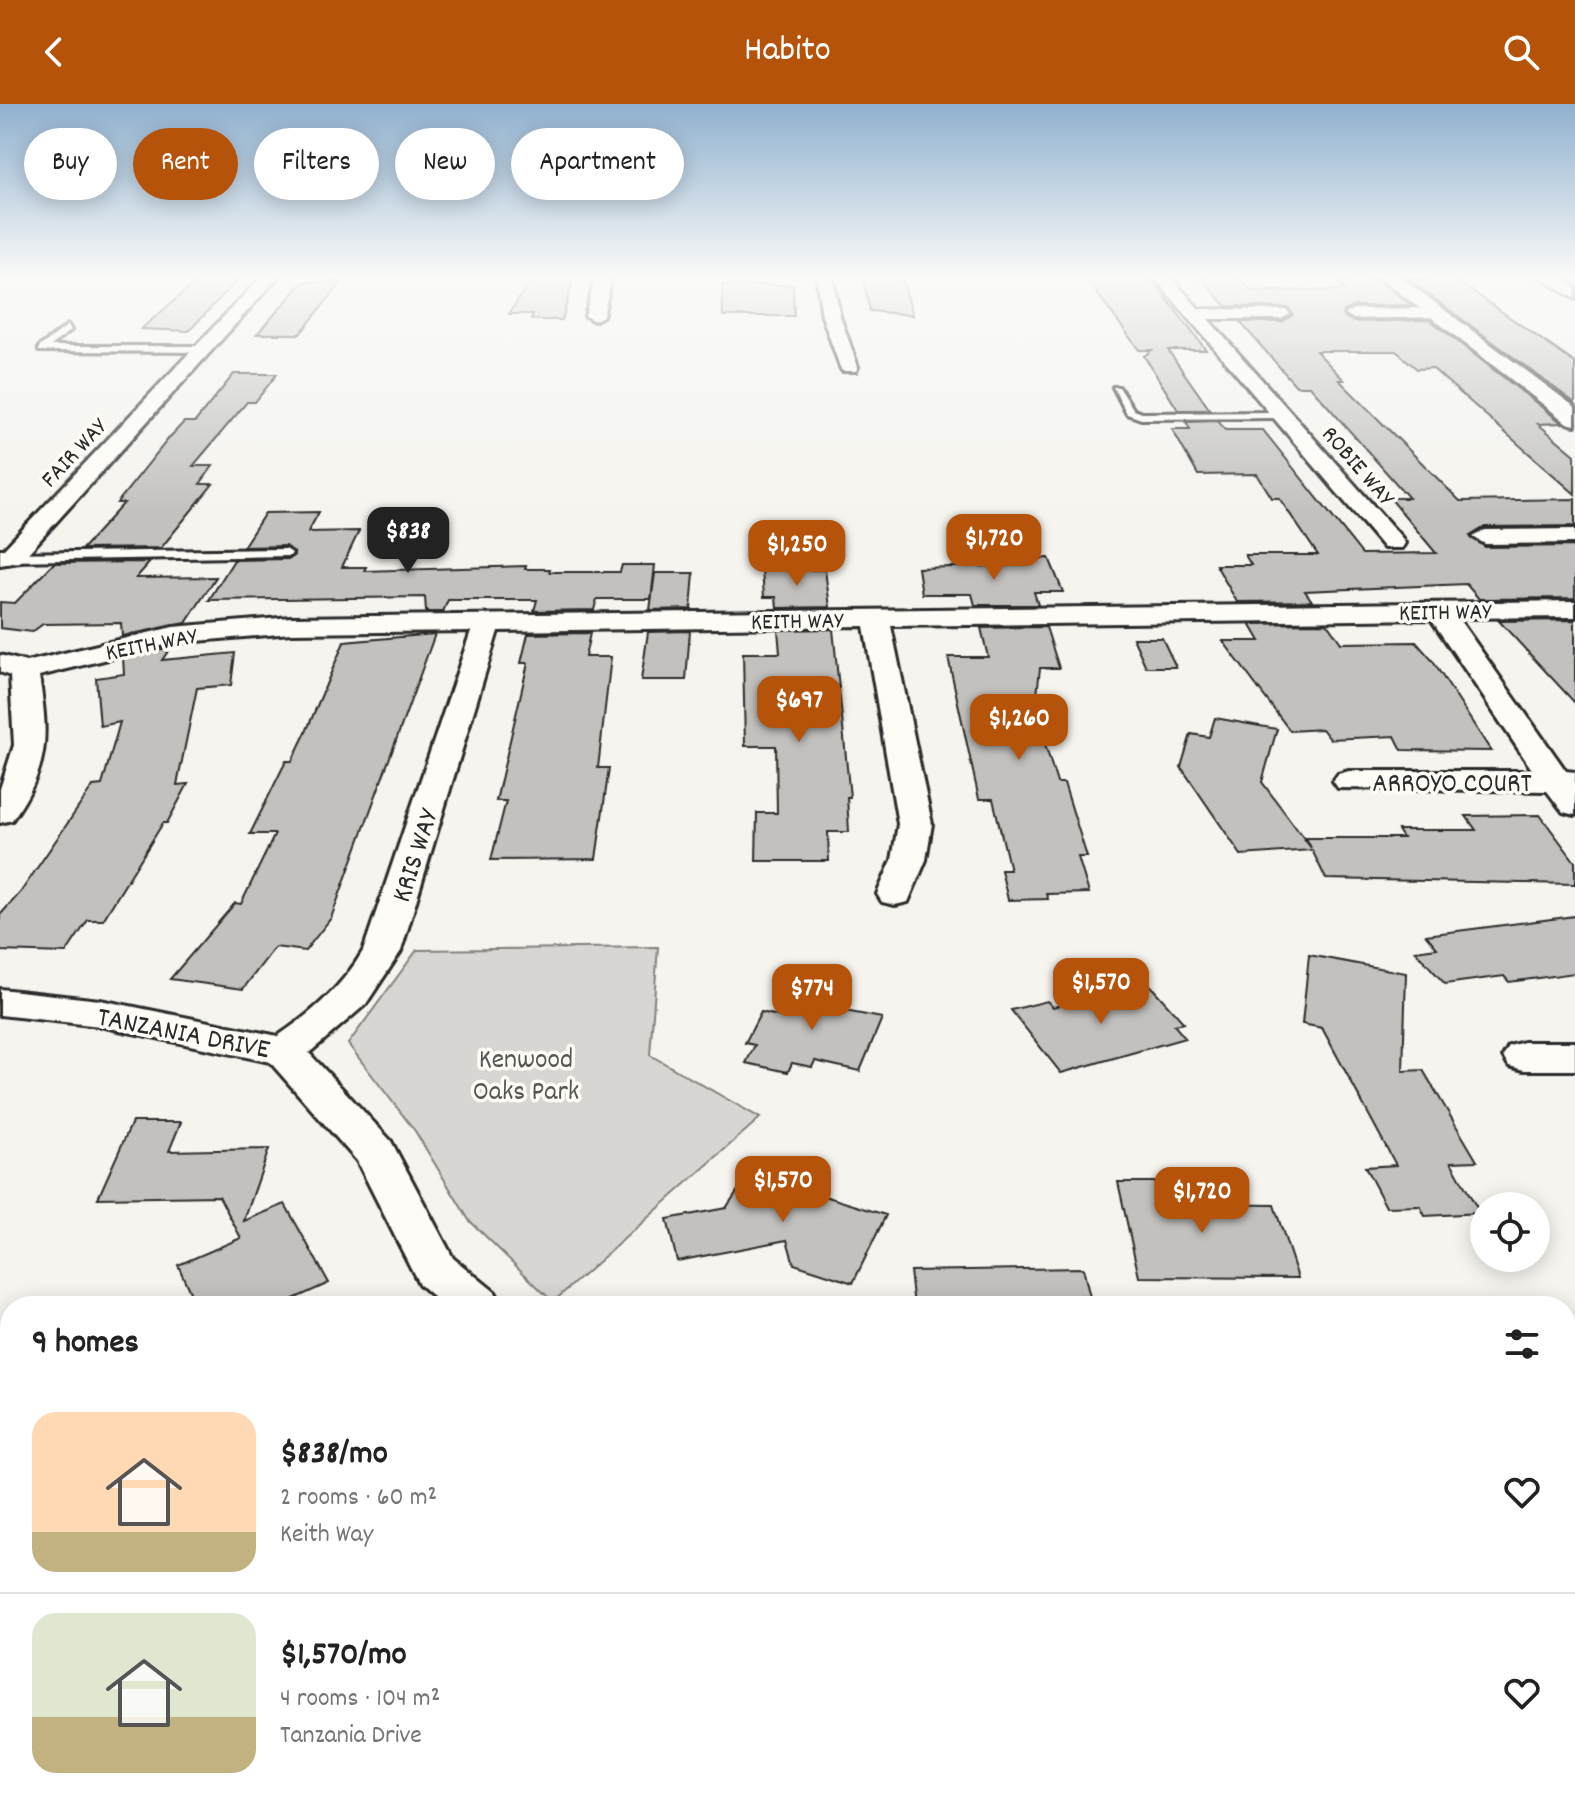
<!DOCTYPE html>
<meta charset="utf-8">
<style>
:root{--surface:#fff;--page:#f2f2f2;--text:#222;--muted:#767676;--line:#e0e0e0;--accent:#b45309}
body{margin:0;font-family:Dekko,sans-serif;background:var(--page);color:var(--text);height:100vh;display:flex;flex-direction:column;font-size:30px;white-space:nowrap}
*{box-sizing:border-box;margin:0}
p{font-size:26px;color:var(--muted)}
.icon{flex:none;width:44px;height:44px;fill:none;stroke:currentColor;stroke-width:2;stroke-linecap:round;stroke-linejoin:round}
.map{position:relative;flex:1;overflow:hidden}
.drawer{position:absolute;left:0px;top:1192px;width:1576px;height:514px;display:flex;flex-direction:column;background:var(--surface);border-radius:32px 32px 0 0;box-shadow:0 4px 20px #0003}
.drawer>*{flex:none}
.top-card{position:absolute;left:24px;top:24px;width:800px;height:72px;display:flex;gap:16px}
.fabs{position:absolute;left:1470px;top:1088px;display:grid;gap:16px}
.fabs a{display:grid;place-items:center;width:80px;height:80px;border-radius:50%;background:var(--surface);box-shadow:0 4px 20px #0003;font-size:40px}
.price{position:absolute;translate:-50% -68px;padding:0 18px;border-radius:16px;background:var(--accent);color:#fff;font-size:26px;line-height:52px;filter:drop-shadow(0 2px 4px #0008)}
.price::after{content:'';position:absolute;left:50%;top:48px;width:24px;height:18px;margin-left:-12px;background:inherit;clip-path:polygon(0 0,100% 0,50% 100%)}
.price.on{background:#222;color:#fff}
ul{padding:0;list-style:none}
li{display:flex;align-items:center;gap:24px;height:200px;padding:0 32px}
li+li{border-top:2px solid var(--line)}
li span{display:grid;place-items:center;flex:none;width:224px;height:160px;border-radius:24px;color:#555}
li>.icon{margin-inline-start:auto}
span .icon{width:96px;height:96px;fill:#fffc;stroke-width:1}
li b{font-size:34px}
h2{display:flex;justify-content:space-between;align-items:center;height:96px;padding:0 32px;font-size:34px}
.chip{padding:0 28px;border-radius:36px;background:var(--surface);box-shadow:0 4px 20px #0003;font-size:28px;line-height:72px}
.chip.on{background:var(--accent);color:#fff}
header{display:flex;justify-content:space-between;align-items:center;height:104px;padding:0 32px;background:var(--accent);color:#fff;font-size:36px;font-weight:600}
.map>svg:first-child{display:block}
</style>
<header><svg class="icon" aria-label="back" viewBox="0 0 24 24"><path d="M15 5l-7 7 7 7"/></svg>Habito<svg class="icon" aria-label="search" viewBox="0 0 24 24"><circle cx="10" cy="10" r="6"/><path d="M15 15l6 6"/></svg></header>
<div class="map">
<svg width="1575" height="1705" viewBox="0 0 1575 1705">
<rect width="100%" height="100%" fill="#f5f4ef"/>
<filter id="ink" filterUnits="userSpaceOnUse"><feTurbulence type="fractalNoise" baseFrequency=".0125" numOctaves="2"/><feDisplacementMap in="SourceGraphic" scale="16" xChannelSelector="R" yChannelSelector="G"/><feConvolveMatrix kernelMatrix="1 2 1 2 8 2 1 2 1" color-interpolation-filters="sRGB"/></filter>
<g filter="url(#ink)">
<path fill="#d7d6d2" stroke="#81807e" stroke-width="2" d="M658,843L650,951L760,1014L553,1198L469,1116L415,1027L348,940L417,846Z"/>
<path fill="#c2c1be" stroke="#2b2b2b" stroke-width="2" d="M203,172H241L189,227L141,225Z
M533,172H574L562,216H531L533,210H509Z
M868,172H901L913,211L870,207L863,175Z
M1199,172H1237L1251,187L1345,186L1335,177L1377,175L1411,201L1354,202L1344,207V213L1354,218L1430,216L1562,319L1538,320L1575,351V390L1432,264L1417,265L1396,247H1316L1344,276H1339L1460,397L1575,395V422L1485,423L1470,432L1485,443L1575,442V494L1479,495L1466,480L1305,487L1312,497L1237,498L1216,461H1251L1245,451H1318L1279,394H1272L1257,370L1198,371L1172,325H1190L1186,318L1218,317L1225,326H1263L1362,450L1436,449L1390,394H1409L1310,282H1296L1240,218H1282L1293,211L1289,204L1226,202Z
M1085,173H1150L1206,246H1168L1210,306H1178L1144,252L1152,246H1139Z
M1408,175H1455L1575,259V299Z
M303,178H342L300,230H257Z
M722,181H793L794,212H723Z
M234,270H277L255,298H247L193,362H213L200,380H213L161,444L82,445L124,399H117L169,334L184,318H195Z
M319,408L308,428L359,427L342,463H366L364,467L526,462L525,465H550L549,468H620L622,461H655L651,495H597L594,506L534,507L537,496H448L443,508H426L425,493L209,496L234,456L290,455L294,451L286,442L243,443L265,409Z
M1049,454L1063,488H1034L1038,501H975L972,490H922L918,464L1023,461L1020,455Z
M150,458L136,474L216,473L186,519L122,532L121,519L43,520L32,528L0,524V498L15,499L54,459Z
M762,466H825L830,503L777,504L776,493H764Z
M655,469H694L691,505L650,506Z
M1575,516V599L1499,517Z
M1327,519L1341,539L1416,538L1432,556L1491,647L1402,646L1395,632L1330,635L1322,625L1290,627L1223,537H1260L1250,520Z
M1046,523L1059,564H1040L1037,591H1030L1057,679H1064L1087,753H1078L1089,789L1046,790L1048,795L1008,796L1001,766H1010L993,695H979L948,553H988L981,524Z
M833,525L850,693H847L849,728H828L829,757H756L757,709H777L776,642H745L743,549H780L778,526Z
M690,527L686,576H641L648,528Z
M590,529L585,553H611L598,664H609L596,755L491,756L506,697H496L528,559H521L528,530Z
M435,530L331,814L305,847L275,843L243,885L170,875L235,799L241,800L275,730H250L286,657H292L306,628L344,538Z
M1133,534H1162L1176,563H1146Z
M171,543L162,556L235,549L231,581L197,584L177,681L188,680L167,719H163L103,816H88L66,849L0,847V811L20,789L93,682L102,681L120,618L100,622L96,574L124,570L123,554Z
M1215,614L1277,625L1262,678L1311,744L1306,734H1403L1398,726H1476L1466,712L1540,711L1575,758V780L1326,775L1312,746L1241,751L1181,663L1191,630L1209,633Z
M1575,812V869L1509,878L1504,872L1445,880L1415,847L1437,844L1426,831Z
M1309,851L1406,869L1403,967L1423,966L1477,1057L1451,1058L1480,1109L1425,1112L1420,1102L1386,1103L1365,1063L1396,1061L1322,924L1302,920Z
M797,875L838,883L829,904L882,914L860,967L815,957L812,963L792,959L788,968L746,959L755,941L745,939L761,908L778,912Z
M1147,878L1184,919L1174,921L1185,934L1061,969L1011,906L1047,897L1053,903Z
M132,1018H181L169,1047L269,1045L244,1117L285,1100L329,1179L278,1202H196L178,1161L241,1134L219,1092L98,1094Z
M780,1056L799,1062L808,1087L886,1111L853,1179L794,1160L787,1136L677,1157L667,1115L726,1104L755,1061Z
M1118,1078H1187L1193,1100L1274,1101L1298,1174L1139,1173Z
M1083,1164L1092,1202H914L910,1167Z"/>
<g fill="none" stroke-linecap="round" stroke-linejoin="round">
<g stroke="#2b2b2b" stroke-width="6">
<path id="service" d="M68,221L71,226L51,242H204L208,245L204,248L39,247V243Z
M1113,283H1119L1134,306L1142,309L1281,308L1286,311L1281,314L1141,315L1127,310Z
M286,445L292,449L290,452L11,457L5,453L11,449Z"/>
</g>
<g stroke="#2b2b2b" stroke-width="6">
<path id="minor" d="M262,172H279L20,458L0,461V445H4Z
M596,172H612L603,212L594,217L585,212Z
M816,172H832L840,212L858,263L856,267H842L840,263L822,212Z
M1153,172H1170L1199,205L1287,206L1290,210L1281,215H1208L1402,434L1405,439L1402,444H1384Z
M1538,172H1558L1575,183V195Z
M1436,204L1442,205V213L1354,215L1345,210L1354,205Z
M1575,425V439L1485,440L1473,433L1485,426Z
M1575,497V513L1458,514L1566,667L1575,668V711L1563,708L1547,687L1338,684L1333,677L1338,670L1349,667H1533L1431,515L891,522L932,720L926,756L908,798L895,801L882,798L877,790L892,756L898,720L864,522L498,527L401,847L366,900L309,949L391,1037L453,1154L495,1188L503,1202H444L419,1180L357,1057L270,958L100,922L0,911V885L100,896L278,932C312,909 342,883 363,847L471,527L291,529L173,539L39,572C49,634 49,664 12,716L0,719V685L14,641L10,572L0,568V551L26,558L173,523L291,513Z
M1524,938H1575V966H1524L1509,962L1503,952L1509,942Z
M1566,1390H1575V1442H1566Z
M410,1696H476V1705H410Z"/>
</g>
<g stroke="#2b2b2b" stroke-width="6">
<path id="tertiary" d="M1378,172H1399L1575,303V321L1567,319Z"/>
</g>
<use href="#service" fill="#fdfcf7" fill-rule="evenodd"/>
<use href="#minor" fill="#fdfcf7" fill-rule="evenodd"/>
<use href="#tertiary" fill="#fdfcf7" fill-rule="evenodd"/>
</g>
</g>
<linearGradient id="sky" x2="0" y2="1"><stop stop-color="#90b1cf"/><stop offset="0.42" stop-color="#fafaf8"/><stop offset="1" stop-color="#fafaf8" stop-opacity="0"/></linearGradient>
<rect width="1575" height="411" fill="url(#sky)"/>
<g text-anchor="middle" stroke-width="7" stroke-linejoin="round" paint-order="stroke">
<g font-size="24" fill="#2b2b2b" stroke="#fdfcf7">
<text transform="translate(73 348) rotate(-47)" y="8">FAIR WAY</text>
<text transform="translate(1359 361) rotate(49)" y="8">ROBIE WAY</text>
<text transform="translate(1445 507) rotate(-1)" y="8">KEITH WAY</text>
<text transform="translate(797 516) rotate(-1)" y="8">KEITH WAY</text>
<text transform="translate(151 539) rotate(-11)" y="8">KEITH WAY</text>
</g>
<g font-size="28" fill="#2b2b2b" stroke="#fdfcf7">
<text x="1452" y="687">ARROYO COURT</text>
<text transform="translate(413 751) rotate(-72)" y="10">KRIS WAY</text>
<text transform="translate(184 927) rotate(11)" y="10">TANZANIA DRIVE</text>
</g>
<g font-size="28" fill="#565655" stroke="#fdfcf7">
<text x="526" y="963">Kenwood<tspan x="526" dy="32">Oaks Park</tspan></text>
</g>
</g>
</svg>
<div class="fabs">
<a><svg class="icon" aria-label="locate" viewBox="0 0 24 24"><circle cx="12" cy="12" r="6"/><path d="M12 2v4M12 18v4M2 12h4M18 12h4"/></svg></a>
</div>
<b class="price on" style="left:408px;top:471px">$838</b>
<b class="price" style="left:994px;top:478px">$1,720</b>
<b class="price" style="left:797px;top:484px">$1,250</b>
<b class="price" style="left:799px;top:640px">$697</b>
<b class="price" style="left:1019px;top:658px">$1,260</b>
<b class="price" style="left:1101px;top:922px">$1,570</b>
<b class="price" style="left:812px;top:928px">$774</b>
<b class="price" style="left:783px;top:1120px">$1,570</b>
<b class="price" style="left:1202px;top:1131px">$1,720</b>
<div class="top-card">
<a class="chip">Buy</a>
<a class="chip on">Rent</a>
<a class="chip">Filters</a>
<a class="chip">New</a>
<a class="chip">Apartment</a>
</div>
<section class="drawer">
<h2>9 homes<svg class="icon" aria-label="filters" viewBox="0 0 24 24"><path d="M4 7h16M4 17h16"/><circle cx="9" cy="7" r="2"/><circle cx="15" cy="17" r="2"/></svg></h2>
<ul>
<li><span style="background:linear-gradient(#ffd9b3 75%,#c2b280 0)"><svg class="icon" aria-label="home" viewBox="0 0 24 24"><path d="M3 11l9-7 9 7M6 9v11h12V9"/></svg></span><div><b>$838/mo</b><p>2 rooms · 60 m²</p><p>Keith Way</p></div><svg class="icon" aria-label="heart" viewBox="0 0 24 24"><path d="M12 20l-8-8c-3-5 5-10 8-4 3-6 11-1 8 4z"/></svg></li>
<li><span style="background:linear-gradient(#dfe7d0 65%,#c2b280 0)"><svg class="icon" aria-label="home" viewBox="0 0 24 24"><path d="M3 11l9-7 9 7M6 9v11h12V9"/></svg></span><div><b>$1,570/mo</b><p>4 rooms · 104 m²</p><p>Tanzania Drive</p></div><svg class="icon" aria-label="heart" viewBox="0 0 24 24"><path d="M12 20l-8-8c-3-5 5-10 8-4 3-6 11-1 8 4z"/></svg></li>
</ul>
</section>
</div>
